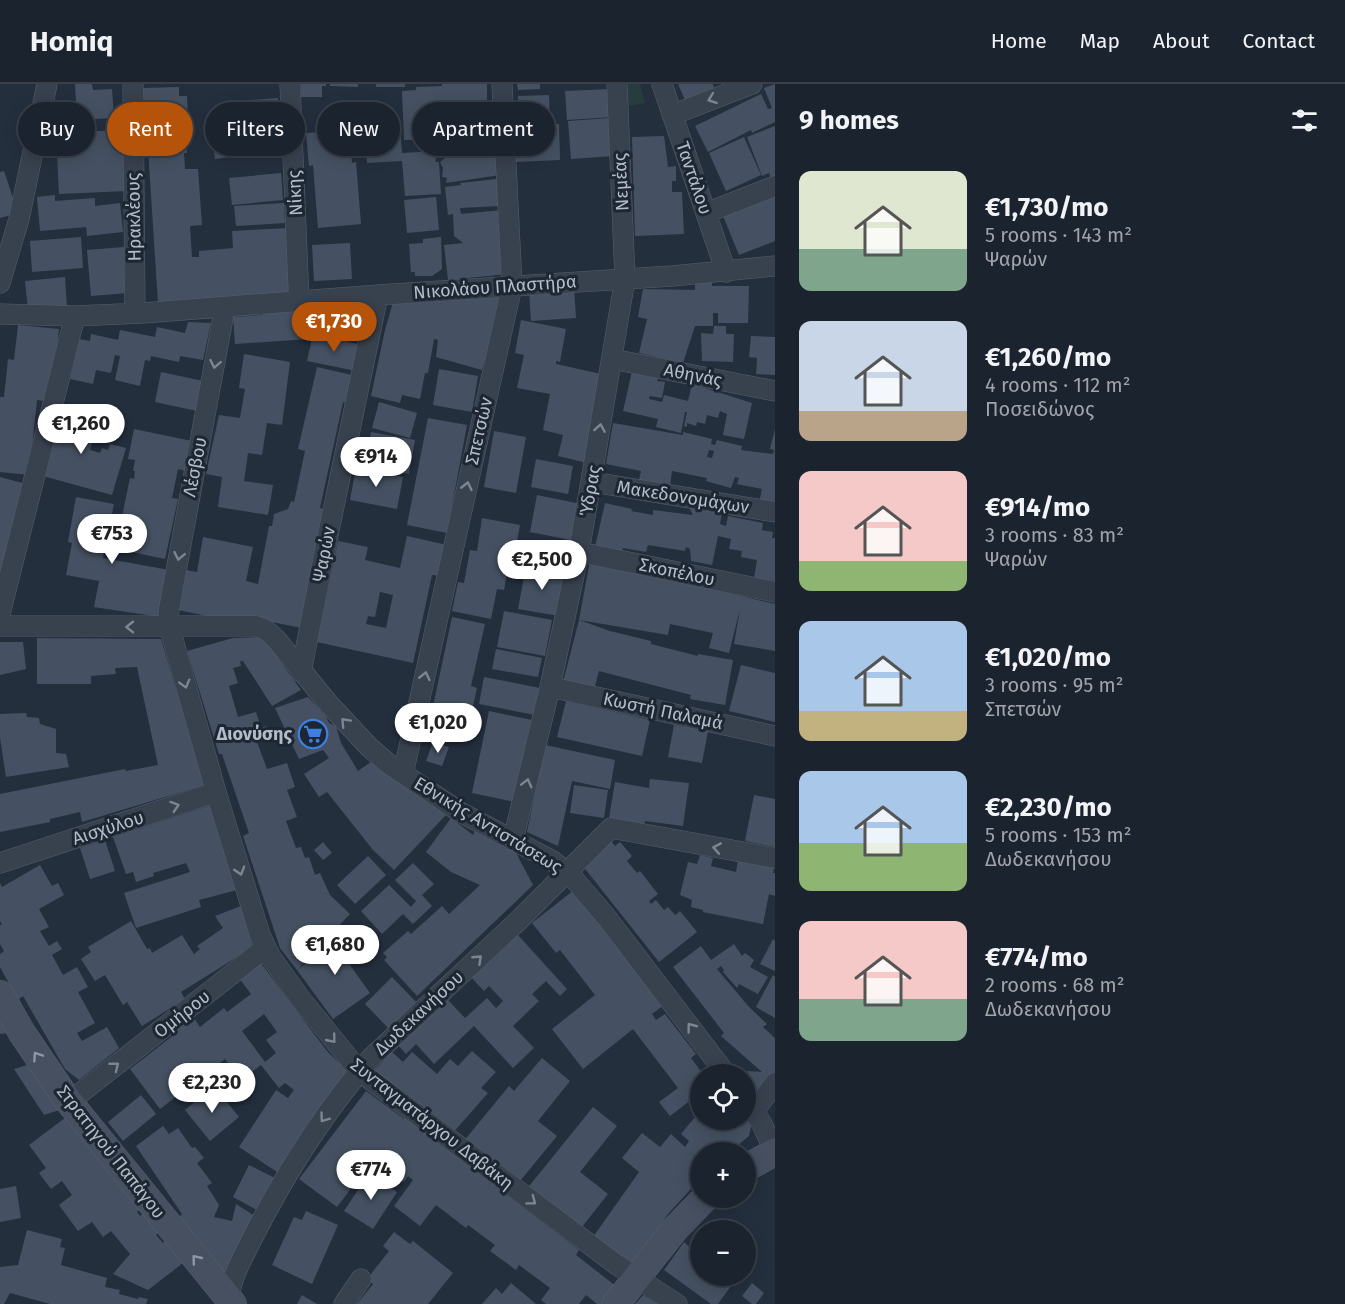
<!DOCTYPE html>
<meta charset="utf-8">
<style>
:root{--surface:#1b232e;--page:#282f3a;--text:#f1f3f6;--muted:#a0a4aa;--line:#39404a;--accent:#b45309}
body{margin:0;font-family:"Fira Sans",sans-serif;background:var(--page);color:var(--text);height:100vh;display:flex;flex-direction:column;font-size:22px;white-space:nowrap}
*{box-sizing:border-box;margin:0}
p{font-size:20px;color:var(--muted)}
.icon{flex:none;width:33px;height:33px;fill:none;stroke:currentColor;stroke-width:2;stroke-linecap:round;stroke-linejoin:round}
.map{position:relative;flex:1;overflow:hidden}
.side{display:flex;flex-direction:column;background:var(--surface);width:570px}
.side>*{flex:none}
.top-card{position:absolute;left:18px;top:18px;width:570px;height:54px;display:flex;gap:12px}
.buttons{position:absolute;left:690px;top:980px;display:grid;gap:12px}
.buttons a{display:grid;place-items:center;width:66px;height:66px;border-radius:50%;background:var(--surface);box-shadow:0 3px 15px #0003,0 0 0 2px var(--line);font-size:30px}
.price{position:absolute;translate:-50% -51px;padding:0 14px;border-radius:21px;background:#fff;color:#222;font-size:20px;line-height:39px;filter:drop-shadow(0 2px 3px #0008)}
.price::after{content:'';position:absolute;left:50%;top:36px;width:18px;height:14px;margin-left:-9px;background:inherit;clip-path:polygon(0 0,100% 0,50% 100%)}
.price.on{background:var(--accent);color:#fff}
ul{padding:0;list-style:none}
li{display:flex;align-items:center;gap:18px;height:150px;padding:0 24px}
li span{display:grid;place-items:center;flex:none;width:168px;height:120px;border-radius:12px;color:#555}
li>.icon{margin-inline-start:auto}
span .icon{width:72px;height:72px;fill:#fffc;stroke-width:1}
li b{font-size:26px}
h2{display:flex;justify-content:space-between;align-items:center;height:72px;padding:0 24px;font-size:26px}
.chip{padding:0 21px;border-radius:27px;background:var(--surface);box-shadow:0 3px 15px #0003,0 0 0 2px var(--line);font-size:21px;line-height:54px}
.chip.on{background:var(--accent);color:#fff}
header{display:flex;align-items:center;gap:36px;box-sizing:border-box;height:84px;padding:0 30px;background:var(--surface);border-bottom:2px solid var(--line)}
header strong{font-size:28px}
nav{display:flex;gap:33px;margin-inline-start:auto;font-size:21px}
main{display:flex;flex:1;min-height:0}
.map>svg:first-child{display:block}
</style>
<header>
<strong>Homiq</strong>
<nav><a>Home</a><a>Map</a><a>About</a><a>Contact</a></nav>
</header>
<main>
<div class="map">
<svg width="775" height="1220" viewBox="0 0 775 1220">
<rect width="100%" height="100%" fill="#242f3e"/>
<path fill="#263c3f" d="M623,0H640L645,19L624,23Z"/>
<path fill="#455162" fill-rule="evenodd" d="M75,0H92L93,6L112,5L114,34L77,36Z
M301,0H326V2H322V13H301Z
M330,0H358V3L330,2Z
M376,0H405V3H376Z
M442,0H487V18L494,17V50H439V55L404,56L402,7L416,6V3L442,2Z
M517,0H540V5L518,6Z
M678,0H713L714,5L685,16Z
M775,0V38L752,49L751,46L708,68L695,42L761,10L768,25L772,24L764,4Z
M179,3V12H187L188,35L144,36L143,4Z
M612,5L614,33L567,36L565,7Z
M549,11L550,36L519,37L518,12Z
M278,14L280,34L236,38L235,17Z
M71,25L72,48L124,46L126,107L59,110L57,70L41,71L43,26Z
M610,34L613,72L571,75L568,37Z
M272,38L276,67L215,75L211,46Z
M559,40L560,76L516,78L514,48L543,47L542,41Z
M400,41L402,69L435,67L436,78H439L441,110L405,112L402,77L367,79L365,43Z
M775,42V93L771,95L769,89L762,92L747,53Z
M185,46L187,69H184L185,85H198L202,141L190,142L192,173H199V167L233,164L232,147L290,144L294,211L158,219L147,49Z
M349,46L352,79L356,78L361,140L318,144L313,81L309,82L306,49Z
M664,52L668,83L676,82V97H672V108H682L684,150L635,152L632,53Z
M744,53L761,91L726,107L709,69Z
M496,60L500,91L446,99L447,94L442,93L443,84L440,78L445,74L451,64Z
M4,87L18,129L0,134V88Z
M281,89L283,116L232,121L229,94Z
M497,95L500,122L460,124L461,130L502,126L508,190L448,196L444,161L463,159L454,152L453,130L448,131L445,103L461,101L460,99Z
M775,110V157L739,171L721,127Z
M55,111V117L95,114V122L120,119L123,148L87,152L86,143L40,147L37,113Z
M436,113L439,146L407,149L404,116Z
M284,119L285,139L236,142L234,122Z
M81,153L83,184L32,188L30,157Z
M441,153L442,185L432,192H415V188H411L409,160L423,159V155Z
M350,159L352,195L314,197L312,161Z
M124,163L128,209L91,212L87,166Z
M65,193L67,223L28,226L25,197Z
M695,197L712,198V202H749L748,239H718V229H713V242H695L683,279L639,269L647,235L638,233L643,205L695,206Z
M574,204L576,234L531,237L529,207Z
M503,213L482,286L436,273L438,256L434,255L428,289H425L420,315L402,311L400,319L371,312L385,246L394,215Z
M314,222L316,249L309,250V255L235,260L233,233L263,231V225Z
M339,226L366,229L363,253L336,249Z
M521,236L566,245L560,278L556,277V280L601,290L587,379L558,372L563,351L543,346L550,310L517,304L524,271L515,269Z
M188,238L211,239L203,276L180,272L179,278L151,272L150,277L145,276L140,302L115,296L120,272L115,271L111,289L96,286L93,300L70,295L79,255L90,257L91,250L118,256L120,246L155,253L157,243L185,249Z
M18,241L59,245L52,318L37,316L29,391L0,388V313H4L8,275L14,276Z
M714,242H726V250H734L733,278L702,277L701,249L713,250Z
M313,250L362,261L356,287L307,277Z
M751,252L775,253V291L756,290L757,274L749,273Z
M244,270L290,278L282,341L267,339L262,371L248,369L244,397L273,401L268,431L218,423L222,393L206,390L219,331L240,334L245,305L239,304Z
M317,283L356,292L350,320L343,318L320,424L326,426L302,544L252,534L212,533L178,526L186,486L197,488L203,453L253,463L246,497L258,500L269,442H272L274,430L288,425L291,417L294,418L305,367L298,365Z
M439,285L478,292L472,328L433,321Z
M632,287L658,293L657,297L665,298L662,314L650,312L649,315L662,318L664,311L688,317L692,300L752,319L744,355L723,351L727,330L720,327L718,334L707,331L705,340L697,338L696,342L687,339V343L684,342L687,328H685L681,349L656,343L658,335L623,327Z
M161,288L203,297L197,327L155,318Z
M379,318L417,329L410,354L372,344Z
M57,325L98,337L90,366L100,369L102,364L108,366L110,360L126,364L112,411L43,392Z
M428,334L467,341L447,449L407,441Z
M613,339L683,351V348L712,355L711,360L715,361L717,356L742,362L741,366L773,370L774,366L770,365L775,345V422L759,419L762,405L737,400L739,394L735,393L731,404L706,397L707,394L672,387L670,402L639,396L641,387L606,380ZM709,366L714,367L712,374L707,373Z
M134,345L192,357L186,387L178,385L172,414L178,415L165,475L122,466L128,438L121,437L130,394L134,395L135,387H133L135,376L128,375Z
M494,347L526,353L516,409L484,403Z
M371,348L415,356L409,390L364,382Z
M536,375L573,382L568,410L531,403Z
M356,384L403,393L397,425L350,416Z
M0,393L26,400L0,502Z
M537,411L581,420L575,457L530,448Z
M76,413L114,420L103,474L169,486L160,533L94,523L99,497L66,491L72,459L68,458Z
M605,419L632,425L631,427L653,431V426L693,431L690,425V419L723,424L720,440L726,442L728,432L763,439L762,446L773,448L772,454H775V497L754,494L757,476L741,473L742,467L729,465L731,455L718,452L712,481L691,477L690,465L686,463L685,467L648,461L646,468L623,464L621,469L595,463Z
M482,434L520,441L514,474L510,473L504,506L497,505L491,535L452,527L458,498L464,499L470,466L477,467Z
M407,452L447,461L440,492L432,491L413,579L317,558L338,457L368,463L365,476L400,484ZM380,508L393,511L386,544L366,540L368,532L375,533Z
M590,476L775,520V567L734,560L740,525L729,569L709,564L713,549L670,540L668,551L579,536Z
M526,482L567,490L559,532L518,525Z
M504,527L552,536L545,572L497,563Z
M452,533L485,540L471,602L477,604L469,640L431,632Z
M579,536L610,547L651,557V560L698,572V570L733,576L725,621L690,615L691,611L599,587L594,606L563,598Z
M263,553L301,606L272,622L243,577H240L241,582L233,584L238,599L229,602L238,633L256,628L261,644L267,642L271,655L257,658L267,685L287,679L295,703L287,706L297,733L286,737L296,764L301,763L305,774L309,773L315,791L320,789L330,811L350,830L297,886L280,864L243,752L249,749L222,670H219L187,567L233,554Z
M37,554L161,555L205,701L82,738L80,728L50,735V738L0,748V710L125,685L126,687L158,681L137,583L115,584L116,590L91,592V600H37Z
M0,558H23L26,585L0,591Z
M496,565L542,574L538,593L492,585Z
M741,581L775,589V638L729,627Z
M484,593L540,604L535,631L479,620Z
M308,613L326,632L329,639L336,642L341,659L358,687L371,678L446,731L394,786L373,766L327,708L319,713L304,690L329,674L323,666L299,675L275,624Z
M566,617L650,636L642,672L557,653Z
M489,627L532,636L515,718L472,709Z
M26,629L27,633L39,634L40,640L56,645V669L66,670L69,683L6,693L0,654V630Z
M674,641L708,647L702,679L668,673Z
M433,658L449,663L442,682L426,677Z
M545,661L615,676L610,705L572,697L558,762L527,748Z
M650,695L689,699L683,742L645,737L644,740L609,734L615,698L649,704Z
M574,701L608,706L604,734L570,729Z
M754,711L775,715V763L745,757Z
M211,721L237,806L199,816L201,823L136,844L124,809L190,788L186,779L153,789L154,792L136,798L133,788L126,790L113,753Z
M451,734L473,751L475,747L515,767L533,801L417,912L384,876L387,873L383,869L408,847L411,850L442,822L449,830L480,801L451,788L426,768Z
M105,756L115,787L90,795L80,764Z
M611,757L615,762L620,758L632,772L627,777L637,789L640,787L658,810L649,817L651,820L656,816L664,826L668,823L675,831L680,827L697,848L659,878L582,781Z
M323,758L332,769L323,776L314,766Z
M700,771L713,774L711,782L736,788L738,776L774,783L773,789H775V812L769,810L763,840L703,828V826L691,823L692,816L680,811L688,778L697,780Z
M368,772L386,791L355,820L337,801Z
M413,779L434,800L422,811L432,822L413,840L403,830L382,850L361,827L389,801L411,823L416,817L395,796Z
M40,781L52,802L58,799L64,811L39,825L49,843L40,847L49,862L57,857L62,865L52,871L63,891L77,883L88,903L78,908L95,939L77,949L82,957L107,943L119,964L79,996L65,985L23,912L18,916L0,883V870L4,867L0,860V841L2,840L0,837V799L2,803Z
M574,806L664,921L652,930L656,936L665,930L696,970L691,974L703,990H700V1009L670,1032L659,1018L678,1004L633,945L583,985L552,945L595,911L560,866L556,869L532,839Z
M241,822L253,863L181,908L185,915L142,942L127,918L123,921L105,891L95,897L81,875L91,868L88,863L131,837L147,865L150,864L152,869L182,851L194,870L200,865L197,862L223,844L215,832Z
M344,849L363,871L350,881L370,909L333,935L297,886Z
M517,850L567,905L560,912L546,897L532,910L539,917L513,942L534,964L513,984L474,942L434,980L416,960L406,970L398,961L447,915L465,934L487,914L496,924L503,917L489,902L484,907L471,893Z
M773,855L775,857V887L760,880Z
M734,860L742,872L745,869L754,876L750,883L768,893L758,910L739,900L737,904L723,888L724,886L721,882L717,885L749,923L767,940L763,943L775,954V993L759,1008L746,990L747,987L762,988L721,952L724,949L673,883L701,862L711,876Z
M260,878L327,967L338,978L340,976L348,984L345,986L348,990L320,1023L277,1088L239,1063L276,1006L288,1014L294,1006L285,999L279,1004L261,981L241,996L225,975L160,1025L130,985L175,950L172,946L192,931L200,943L224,924L227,928L251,910L239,894ZM264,930L277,948L266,956L276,969L265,978L242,947Z
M773,891L775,893V934L756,923Z
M392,893L417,919L390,946L365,920Z
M0,931L8,949L0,950Z
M472,967L496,988L481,1004L488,1009L450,1052L375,986L392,968L403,978L412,968L437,990L450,975L458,982Z
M542,974L570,997L538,1037L557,1052L520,1097L463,1058L509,1002L514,1007Z
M34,979L68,1023L44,1031L14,985Z
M214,1002L239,1033L210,1057L185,1026Z
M366,1007L404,1035L405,1034L579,1166L576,1171L617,1203L604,1220H597L586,1211L579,1220H546L541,1216L550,1204L519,1181L516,1186L490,1167L495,1161L468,1141L466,1144L436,1121L420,1142L394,1122L413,1096L408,1092L404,1098L374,1074L337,1123L299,1095Z
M141,1011L156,1030L123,1057L108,1038Z
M593,1023L617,1042L580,1088L608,1110L578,1148L526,1106Z
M746,1023L753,1032L749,1052L730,1068H700V1095L668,1130L634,1181L593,1153L639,1088L622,1074L642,1049L660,1063L671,1050L685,1063L689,1057L681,1050L695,1033L703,1040L708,1035H746Z
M69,1031L142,1124L137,1128L140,1132L143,1130L159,1149L156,1151L163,1159L165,1157L183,1179L148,1206L113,1190L130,1170L111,1147L103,1153L92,1138L78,1147L59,1121L72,1111L62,1097L51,1105L39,1089L46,1084L29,1061Z
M163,1042L169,1050L178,1044L192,1064L195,1063L204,1074L197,1079L212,1099L207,1102L219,1121L214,1133L232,1137L236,1120L258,1134L228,1192L198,1159L179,1133L182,1130L136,1062Z
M249,1081L275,1094L259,1127L233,1113Z
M369,1089L397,1108L373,1145L344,1127Z
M16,1102L21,1134L0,1138V1105Z
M306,1127L338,1141L312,1200L272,1181L294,1133L302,1136Z
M710,1139L719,1146H706Z
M27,1146L62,1155L60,1163L65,1164L61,1181L107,1194L105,1203L120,1206L119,1210L138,1215L139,1213L148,1215L146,1220H50L10,1209L4,1220H0V1183L18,1181Z
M394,1148L410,1160L413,1157L453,1189L428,1220H357L373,1200L367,1195L389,1167L383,1162Z
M700,1153V1191H739L718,1220H711L664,1186L684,1158L692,1165Z
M746,1165L754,1171L746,1182Z
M511,1199L536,1220H482L496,1204L502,1210Z
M752,1199L764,1209L756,1220H752L742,1212Z
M302,1211L317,1220H297Z
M643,1211L658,1220H635Z"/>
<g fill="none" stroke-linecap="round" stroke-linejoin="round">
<g stroke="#565f6c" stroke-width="21">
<path id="street" d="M133,0L135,229
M290,0L299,218
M662,0L726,188
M672,31L752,0
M706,129L775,102
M0,199L19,135L47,0
M225,223L169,525L168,538L216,708L260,851L270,872L300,914L359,987L617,1181L677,1220
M0,230L75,232L143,229L378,211L672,192L775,182
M612,275L775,307
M592,398L775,428
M579,468L775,508
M0,530L75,232
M0,542H256L266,546L275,554L328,619L369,663L390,681L460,728L553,777L573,794L607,834L726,990
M301,588L328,451L378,211
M550,603L775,652
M403,690L512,202L502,0
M513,756L550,603L579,468L625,195L617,0
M0,779L216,708
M746,1016L762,1040L775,1068
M69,1018L265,864
M754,1027L775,999
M229,1220C229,1196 242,1176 252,1155C285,1090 323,1029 371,974L517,838L611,744L775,774
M344,1220L361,1195"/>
</g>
<g stroke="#565f6c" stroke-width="28">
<path id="secondary" d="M0,910L22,949L69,1018L233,1220
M746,1084L775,1068
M616,1220L675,1145L706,1113"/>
</g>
<use href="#street" stroke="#38414e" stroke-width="20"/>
<use href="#secondary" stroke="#465061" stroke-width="27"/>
</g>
<defs><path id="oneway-chevron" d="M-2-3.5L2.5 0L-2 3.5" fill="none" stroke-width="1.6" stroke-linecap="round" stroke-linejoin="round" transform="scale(1.5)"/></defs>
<g stroke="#7c8592">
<use href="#oneway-chevron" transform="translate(712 15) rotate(159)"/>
<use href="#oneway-chevron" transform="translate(215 280) rotate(101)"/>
<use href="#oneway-chevron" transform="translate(600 344) rotate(-81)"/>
<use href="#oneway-chevron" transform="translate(467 402) rotate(-77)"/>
<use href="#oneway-chevron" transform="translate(179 472) rotate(101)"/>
<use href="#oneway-chevron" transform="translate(130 543) rotate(-180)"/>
<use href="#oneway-chevron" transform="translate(425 592) rotate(-77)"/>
<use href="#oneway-chevron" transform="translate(185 600) rotate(74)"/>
<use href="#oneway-chevron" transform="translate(345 638) rotate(-133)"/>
<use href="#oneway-chevron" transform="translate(527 699) rotate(-76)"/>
<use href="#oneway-chevron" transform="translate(175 722) rotate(-18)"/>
<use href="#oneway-chevron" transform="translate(717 764) rotate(-170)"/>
<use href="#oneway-chevron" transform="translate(240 787) rotate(73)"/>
<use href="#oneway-chevron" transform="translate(478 875) rotate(-43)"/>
<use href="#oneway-chevron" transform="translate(691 943) rotate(-127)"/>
<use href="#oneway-chevron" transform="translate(332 955) rotate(51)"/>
<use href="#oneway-chevron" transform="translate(115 982) rotate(-38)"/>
<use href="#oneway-chevron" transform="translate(324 1034) rotate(126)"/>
<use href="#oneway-chevron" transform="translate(532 1117) rotate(37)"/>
</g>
<g stroke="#8e96a5">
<use href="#oneway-chevron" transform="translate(37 972) rotate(-124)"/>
<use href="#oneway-chevron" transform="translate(196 1175) rotate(-129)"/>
</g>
<defs>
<g id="supermarket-ring" transform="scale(1.5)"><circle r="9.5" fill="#1d2633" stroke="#3f7fe0" stroke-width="1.5"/><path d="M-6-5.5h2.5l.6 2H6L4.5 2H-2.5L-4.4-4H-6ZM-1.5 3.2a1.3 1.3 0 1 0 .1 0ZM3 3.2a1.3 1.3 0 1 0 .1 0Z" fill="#3f7fe0"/></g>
</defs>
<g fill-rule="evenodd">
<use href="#supermarket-ring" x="313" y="650"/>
</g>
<g text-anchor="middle" stroke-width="6" stroke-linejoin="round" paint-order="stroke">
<g font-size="18" fill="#b4bcc9" stroke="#1d2633">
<text transform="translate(694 94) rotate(71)" y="6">Ταντάλου</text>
<text transform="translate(621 98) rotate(-93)" y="6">Νεμέας</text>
<text transform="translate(295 109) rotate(-93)" y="6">Νίκης</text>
<text transform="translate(134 133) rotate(-91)" y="6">Ηρακλέους</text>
<text transform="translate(495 203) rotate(-4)" y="6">Νικολάου Πλαστήρα</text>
<text transform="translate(693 291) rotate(11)" y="6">Αθηνάς</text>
<text transform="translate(479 347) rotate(-77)" y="6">Σπετσών</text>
<text transform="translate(195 383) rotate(-79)" y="6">Λέσβου</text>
<text transform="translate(590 407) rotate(-80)" y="6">Ύδρας</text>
<text transform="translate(683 413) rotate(9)" y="6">Μακεδονομάχων</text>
<text transform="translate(324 470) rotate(-79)" y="6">Ψαρών</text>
<text transform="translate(677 488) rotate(12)" y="6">Σκοπέλου</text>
<text transform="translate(663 627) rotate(12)" y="6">Κωστή Παλαμά</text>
<text transform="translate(488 741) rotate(31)" y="6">Εθνικής Αντιστάσεως</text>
<text transform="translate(108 744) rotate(-18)" y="6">Αισχύλου</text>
<text transform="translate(419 929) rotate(-43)" y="6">Δωδεκανήσου</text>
<text transform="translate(182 930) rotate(-38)" y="6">Ομήρου</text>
<text transform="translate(432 1040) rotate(38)" y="6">Συνταγματάρχου Δαβάκη</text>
<text transform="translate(111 1068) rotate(52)" y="6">Στρατηγού Παπάγου</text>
</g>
<g font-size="18" font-weight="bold" fill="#b4bcc9" stroke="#1d2633" text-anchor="end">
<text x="292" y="656">Διονύσης</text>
</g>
</g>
</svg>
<div class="buttons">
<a><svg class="icon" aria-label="locate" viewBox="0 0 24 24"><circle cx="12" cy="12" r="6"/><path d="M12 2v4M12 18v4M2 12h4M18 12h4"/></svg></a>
<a>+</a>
<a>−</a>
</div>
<b class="price on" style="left:334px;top:269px">€1,730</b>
<b class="price" style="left:81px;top:371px">€1,260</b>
<b class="price" style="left:376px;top:404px">€914</b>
<b class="price" style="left:112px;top:481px">€753</b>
<b class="price" style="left:542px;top:507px">€2,500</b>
<b class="price" style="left:438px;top:670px">€1,020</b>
<b class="price" style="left:335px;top:892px">€1,680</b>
<b class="price" style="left:212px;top:1030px">€2,230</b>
<b class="price" style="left:371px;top:1117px">€774</b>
<div class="top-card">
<a class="chip">Buy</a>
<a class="chip on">Rent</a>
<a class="chip">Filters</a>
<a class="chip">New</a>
<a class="chip">Apartment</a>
</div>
</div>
<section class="side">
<h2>9 homes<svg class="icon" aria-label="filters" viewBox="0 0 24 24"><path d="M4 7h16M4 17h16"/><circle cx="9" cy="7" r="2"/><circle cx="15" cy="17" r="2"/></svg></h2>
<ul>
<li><span style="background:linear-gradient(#dfe7d0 65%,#7fa58c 0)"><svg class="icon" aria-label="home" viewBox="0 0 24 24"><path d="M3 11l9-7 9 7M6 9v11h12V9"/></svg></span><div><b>€1,730/mo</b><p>5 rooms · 143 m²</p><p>Ψαρών</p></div></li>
<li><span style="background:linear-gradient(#c9d6e8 75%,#b9a48a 0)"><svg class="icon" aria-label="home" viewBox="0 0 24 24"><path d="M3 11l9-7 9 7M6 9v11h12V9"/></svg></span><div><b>€1,260/mo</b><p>4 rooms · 112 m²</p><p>Ποσειδώνος</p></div></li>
<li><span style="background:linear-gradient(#f6c9c9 75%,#8fb573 0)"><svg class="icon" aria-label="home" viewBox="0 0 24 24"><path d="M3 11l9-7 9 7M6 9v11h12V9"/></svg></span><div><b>€914/mo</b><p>3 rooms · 83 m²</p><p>Ψαρών</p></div></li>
<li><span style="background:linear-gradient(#a9c7e8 75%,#c2b280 0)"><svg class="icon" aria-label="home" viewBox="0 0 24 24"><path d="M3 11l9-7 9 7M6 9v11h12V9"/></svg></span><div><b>€1,020/mo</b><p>3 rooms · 95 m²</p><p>Σπετσών</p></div></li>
<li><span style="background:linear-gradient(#a9c7e8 60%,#8fb573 0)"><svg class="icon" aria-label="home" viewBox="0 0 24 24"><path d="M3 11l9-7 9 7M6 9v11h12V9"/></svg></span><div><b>€2,230/mo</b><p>5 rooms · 153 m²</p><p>Δωδεκανήσου</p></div></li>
<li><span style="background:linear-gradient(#f6c9c9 65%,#7fa58c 0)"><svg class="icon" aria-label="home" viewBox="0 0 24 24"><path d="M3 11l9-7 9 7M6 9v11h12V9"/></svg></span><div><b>€774/mo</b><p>2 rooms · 68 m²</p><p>Δωδεκανήσου</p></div></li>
</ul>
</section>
</main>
